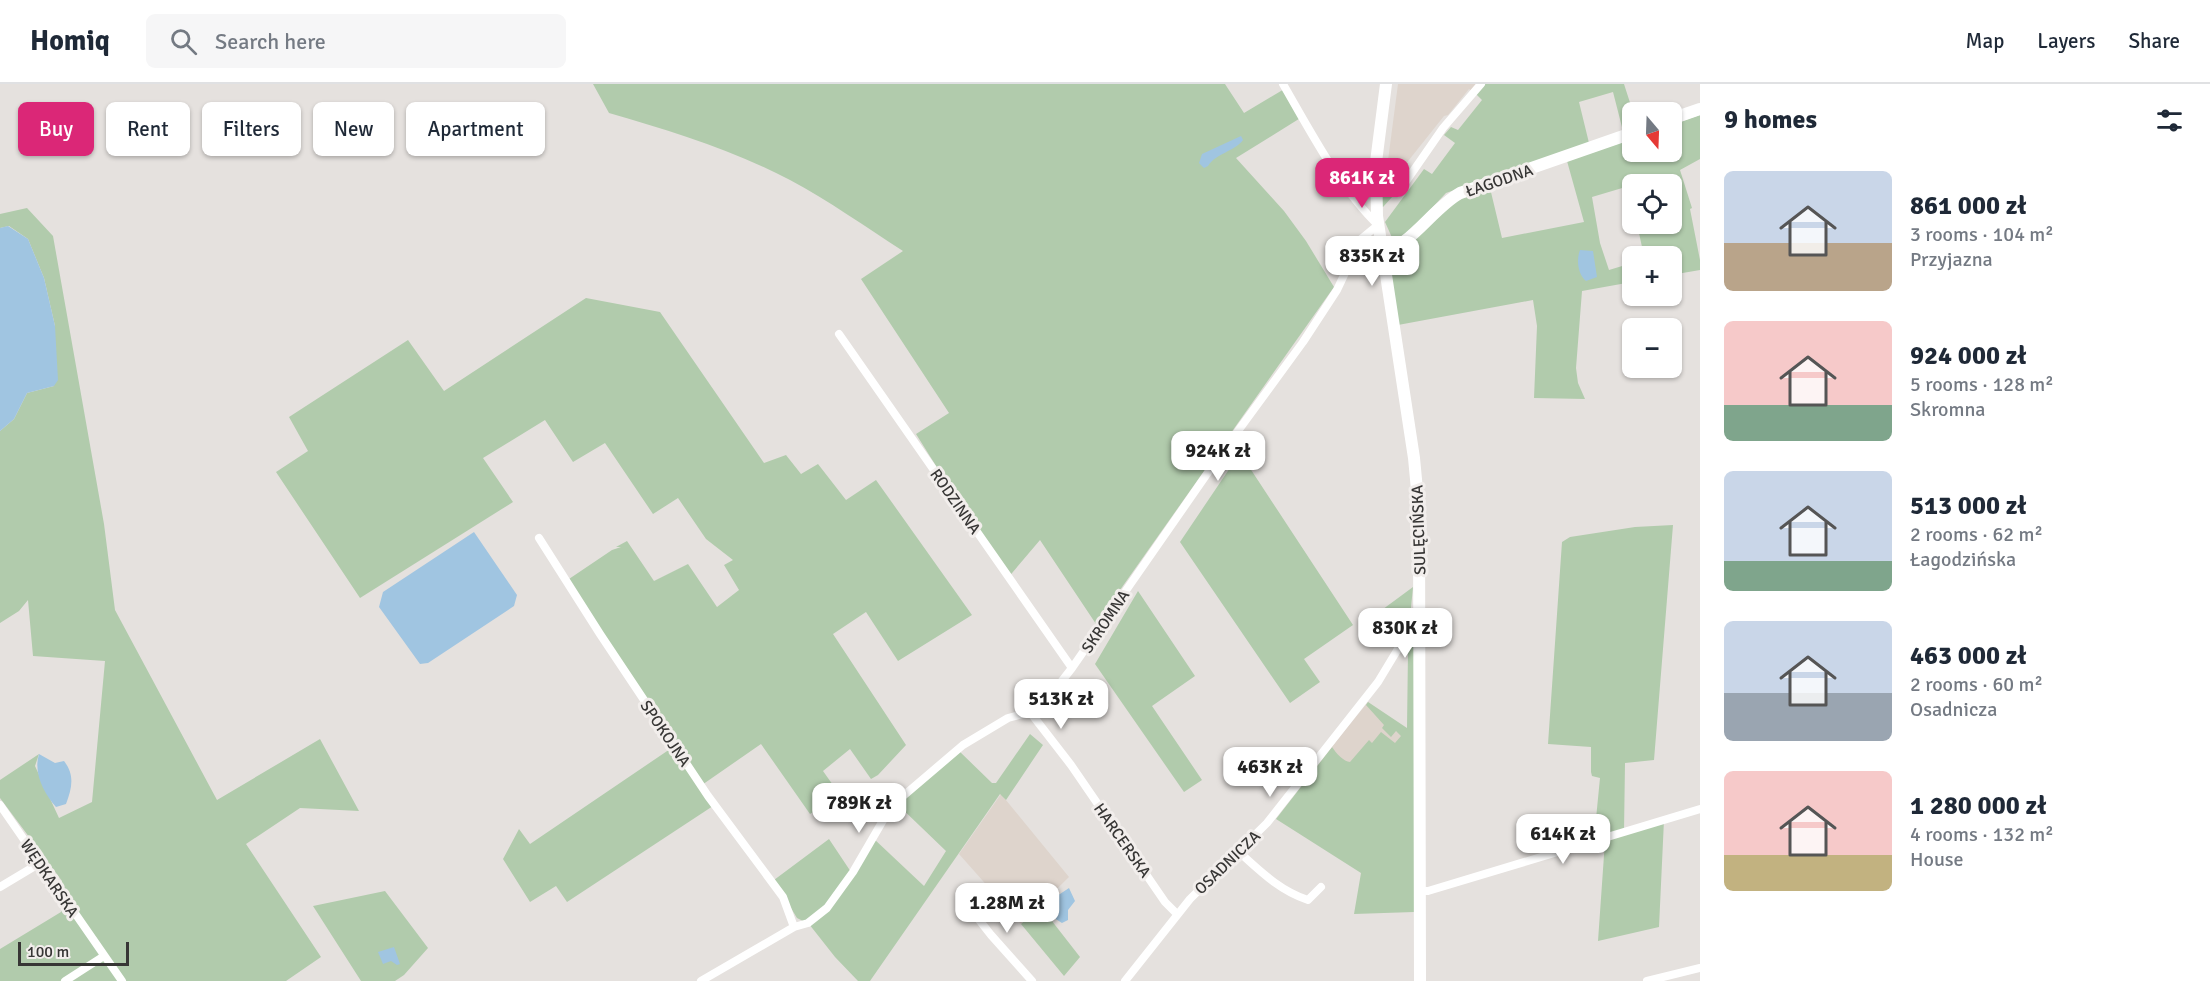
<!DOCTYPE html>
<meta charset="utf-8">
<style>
:root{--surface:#fff;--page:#f6f6f7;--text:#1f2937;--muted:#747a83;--line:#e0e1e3;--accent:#db2777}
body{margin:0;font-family:Signika,sans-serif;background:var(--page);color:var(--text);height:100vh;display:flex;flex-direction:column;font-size:22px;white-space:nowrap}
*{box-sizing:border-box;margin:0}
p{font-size:20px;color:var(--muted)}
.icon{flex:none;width:33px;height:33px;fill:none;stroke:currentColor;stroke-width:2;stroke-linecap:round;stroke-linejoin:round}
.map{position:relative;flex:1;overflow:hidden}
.side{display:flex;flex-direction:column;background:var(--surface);width:510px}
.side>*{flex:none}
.banner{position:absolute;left:18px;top:18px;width:570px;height:54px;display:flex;gap:12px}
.needle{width:39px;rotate:161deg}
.tools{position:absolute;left:1622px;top:18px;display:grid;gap:12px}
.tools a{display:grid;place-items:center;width:60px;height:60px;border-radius:9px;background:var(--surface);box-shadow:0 2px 4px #0004;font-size:30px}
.scale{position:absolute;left:18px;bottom:15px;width:111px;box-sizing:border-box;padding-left:6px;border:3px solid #373635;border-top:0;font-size:16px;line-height:21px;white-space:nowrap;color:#373635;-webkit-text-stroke:4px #f2eeec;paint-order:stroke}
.price{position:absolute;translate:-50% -51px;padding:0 14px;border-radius:12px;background:#fff;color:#222;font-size:20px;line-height:39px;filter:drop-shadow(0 2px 3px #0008)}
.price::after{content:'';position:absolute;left:50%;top:36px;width:18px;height:14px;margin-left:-9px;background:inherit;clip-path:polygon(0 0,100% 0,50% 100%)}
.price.current{background:var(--accent);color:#fff}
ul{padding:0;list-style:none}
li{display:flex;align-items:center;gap:18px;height:150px;padding:0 24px}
li span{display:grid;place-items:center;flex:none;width:168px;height:120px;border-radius:9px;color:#555}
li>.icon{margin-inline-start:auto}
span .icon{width:72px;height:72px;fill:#fffc;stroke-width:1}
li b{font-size:26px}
h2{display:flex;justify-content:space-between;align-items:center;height:72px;padding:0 24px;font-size:26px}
.chip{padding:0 21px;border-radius:9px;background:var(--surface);box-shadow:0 2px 4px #0004;font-size:21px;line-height:54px}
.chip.current{background:var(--accent);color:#fff}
header{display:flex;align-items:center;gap:36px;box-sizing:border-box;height:84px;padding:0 30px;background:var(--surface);border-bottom:2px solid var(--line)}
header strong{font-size:28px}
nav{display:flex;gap:33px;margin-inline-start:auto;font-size:21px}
.search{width:420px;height:54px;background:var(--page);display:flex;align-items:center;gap:15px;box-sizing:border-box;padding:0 21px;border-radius:9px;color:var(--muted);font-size:22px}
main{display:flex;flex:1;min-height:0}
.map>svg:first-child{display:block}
</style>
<header>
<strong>Homiq</strong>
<div class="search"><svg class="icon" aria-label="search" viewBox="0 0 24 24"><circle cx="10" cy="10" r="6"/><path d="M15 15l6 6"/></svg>Search here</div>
<nav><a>Map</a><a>Layers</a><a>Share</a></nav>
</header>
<main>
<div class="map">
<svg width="1700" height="897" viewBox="0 0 1700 897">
<rect width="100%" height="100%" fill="#e5e1de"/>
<path fill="#ded4cc" d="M1398,0H1485L1476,10L1469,5L1448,31L1444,32L1397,91L1389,89L1387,84Z
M1368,618L1407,645V701L1303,698Z
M1001,710L1069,793L1021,840L959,770Z"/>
<path fill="#b1cbac" d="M593,0H1225L1244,29L1286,4L1302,33L1236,74L1284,127L1306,157L1334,203L1096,540L1040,456L1007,495L916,350L949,329L861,195L903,167C866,143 829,117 790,96C733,66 671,47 609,29Z
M1485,0H1624L1633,28L1632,44L1623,47L1613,8L1579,18L1589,59L1446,109L1412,145L1394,158L1385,138L1424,85L1432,90L1455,59L1444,51L1451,43L1458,46L1482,16L1476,10Z
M1700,31V75L1680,86L1692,124L1690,125L1700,176V186L1671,191V172H1644L1637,140H1671V100H1632V115L1629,102L1592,113L1600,159L1609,186L1632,179V198L1582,207L1576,284L1578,299L1585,315L1534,314L1537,242L1533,216L1398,241L1388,174L1411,160L1449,120L1490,104L1502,154L1584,138L1567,77L1632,55V68H1671V41Z
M1387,103L1393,108V112L1383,123L1381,122V108Z
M27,124L53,152L104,440L115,526L217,716L320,655L359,727L300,724L246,760L321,873L286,897H0V865L61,828L62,797L0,714V696L39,670L35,682L59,734L92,718L105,577L33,572L28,516L19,527L0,539V347L14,335L27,309L54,302L55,242L44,194L28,155L9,142L0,144V130Z
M586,214L660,228L764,379L786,371L801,390L818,380L846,416L876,396L972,531L898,577L866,528L833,550L906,661L878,691L871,695L850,665L823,687L840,711L810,730L761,660L699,703L713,722L567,818L556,802L530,818L503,775L519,745L530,760L676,661L566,497L612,466L621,463H616L627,457L654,497L688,480L717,523L739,506L724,481L733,476L706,455L678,414L653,430L605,359L573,378L545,336L483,374L513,418L360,514L276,388L308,367L289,333L408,256L444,307Z
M1240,369L1353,541L1304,575L1320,598L1290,619L1180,458Z
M1673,441L1654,676L1625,679L1624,748L1664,736L1659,843L1598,857L1605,757L1594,755L1600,694L1592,692L1591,688V663L1548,660L1562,458L1570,453L1635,443Z
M1413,503L1410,534L1398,554L1400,555L1395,563L1375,531Z
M1138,507L1195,592L1152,622L1202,696L1184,708L1095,580Z
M1408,560L1413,561L1414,564V828L1354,830L1361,789L1276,735L1332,663C1336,669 1344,678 1350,678L1369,656L1372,659L1381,648L1395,659L1401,652L1396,647L1391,653L1382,644L1384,641L1366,621L1368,618L1407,644L1408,567L1402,564Z
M1030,650L1043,661L1006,716L1000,710L870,897H858L835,873L809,840L797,834L774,796L829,755L851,788L873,754L924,802L946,767L895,718L957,665L992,699H996Z
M385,807L428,864L404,891L395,897H361L313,822Z
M1041,823L1080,873L1064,892L1021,840Z"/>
<path fill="#a0c5e1" d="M1241,52L1243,56C1234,68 1216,69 1208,82L1204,84L1199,79L1202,70Z
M8,142L28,155L44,194L55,242L58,296L54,302L27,309L14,335L0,347V144Z
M1580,166L1593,167L1597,193L1586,197C1578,190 1576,176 1580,166Z
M474,448L517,511L514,522L428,579L420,580L379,523L383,508Z
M39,670L55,679L64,677C75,691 72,704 66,720L56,723C44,709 33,689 39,670Z
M1069,804L1075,817L1068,826V836L1062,839L1051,832L1046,824L1054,814Z
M394,863L400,880L397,881L391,877L383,880L378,868Z"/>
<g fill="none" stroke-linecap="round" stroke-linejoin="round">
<path stroke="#fff" stroke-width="8" d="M1398,109L1443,44L1481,0
M839,250L1072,584
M539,454L600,550L708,712L783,813L794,843
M1030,628L1071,681L1165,818L1177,830
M0,721L122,897
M1239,768C1260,787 1280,807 1308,816L1321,803
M0,803L40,779
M1420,807H1428L1700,725
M965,818L991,851L1032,897
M65,897L104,872
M701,897L794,843L808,839L827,824L853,788L885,733L895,719L963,661L1008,634L1030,628L1054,607L1072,584L1216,377L1303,258L1337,206L1361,155L1378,141C1341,106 1309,45 1283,0
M1125,897L1190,815L1267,739L1378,598L1404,555L1410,552H1419
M1647,897L1700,884"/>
<path stroke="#fff" stroke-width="12" d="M1386,0L1376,78L1377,132L1414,374L1419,427L1420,897
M1671,35L1700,25
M1382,168C1409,164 1433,124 1460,109L1632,49"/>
</g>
<g text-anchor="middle" stroke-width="6" stroke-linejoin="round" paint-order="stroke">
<g font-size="16" fill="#373635" stroke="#f2eeec">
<text transform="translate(1499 96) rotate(-19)" y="6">ŁAGODNA</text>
<text transform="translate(956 417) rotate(55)" y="6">RODZINNA</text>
<text transform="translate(1418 446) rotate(-92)" y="6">SULĘCIŃSKA</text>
<text transform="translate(1105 537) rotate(-56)" y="6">SKROMNA</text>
<text transform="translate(666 649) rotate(56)" y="6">SPOKOJNA</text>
<text transform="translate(1123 756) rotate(55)" y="6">HARCERSKA</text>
<text transform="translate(1227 778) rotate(-44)" y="6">OSADNICZA</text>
<text transform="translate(50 794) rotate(56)" y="6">WĘDKARSKA</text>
</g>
</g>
</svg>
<div class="tools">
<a><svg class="needle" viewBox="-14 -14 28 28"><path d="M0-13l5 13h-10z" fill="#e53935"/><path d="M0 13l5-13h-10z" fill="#747a83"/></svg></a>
<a><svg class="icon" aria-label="locate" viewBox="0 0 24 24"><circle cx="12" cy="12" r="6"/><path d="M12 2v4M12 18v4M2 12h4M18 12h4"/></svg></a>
<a>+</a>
<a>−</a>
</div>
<div class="scale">100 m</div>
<b class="price current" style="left:1362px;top:125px">861K zł</b>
<b class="price" style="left:1372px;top:203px">835K zł</b>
<b class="price" style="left:1218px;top:398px">924K zł</b>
<b class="price" style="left:1405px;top:575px">830K zł</b>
<b class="price" style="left:1061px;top:646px">513K zł</b>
<b class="price" style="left:1270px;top:714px">463K zł</b>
<b class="price" style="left:859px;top:750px">789K zł</b>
<b class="price" style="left:1563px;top:781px">614K zł</b>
<b class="price" style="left:1007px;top:850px">1.28M zł</b>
<div class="banner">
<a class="chip current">Buy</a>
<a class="chip">Rent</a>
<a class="chip">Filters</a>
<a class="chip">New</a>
<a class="chip">Apartment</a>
</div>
</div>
<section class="side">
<h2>9 homes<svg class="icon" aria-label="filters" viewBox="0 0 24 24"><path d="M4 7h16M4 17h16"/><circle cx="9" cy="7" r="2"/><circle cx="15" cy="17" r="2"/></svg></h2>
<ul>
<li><span style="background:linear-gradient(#c9d6e8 60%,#b9a48a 0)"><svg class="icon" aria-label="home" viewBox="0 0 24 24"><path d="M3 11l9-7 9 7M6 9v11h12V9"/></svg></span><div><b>861 000 zł</b><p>3 rooms · 104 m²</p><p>Przyjazna</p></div></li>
<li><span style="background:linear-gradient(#f6c9c9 70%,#7fa58c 0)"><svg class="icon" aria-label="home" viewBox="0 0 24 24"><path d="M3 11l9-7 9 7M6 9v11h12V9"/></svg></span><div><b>924 000 zł</b><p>5 rooms · 128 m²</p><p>Skromna</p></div></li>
<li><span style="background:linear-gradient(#c9d6e8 75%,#7fa58c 0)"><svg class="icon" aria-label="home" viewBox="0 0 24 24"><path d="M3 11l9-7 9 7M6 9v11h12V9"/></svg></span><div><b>513 000 zł</b><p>2 rooms · 62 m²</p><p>Łagodzińska</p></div></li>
<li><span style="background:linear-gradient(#c9d6e8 60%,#9aa5b1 0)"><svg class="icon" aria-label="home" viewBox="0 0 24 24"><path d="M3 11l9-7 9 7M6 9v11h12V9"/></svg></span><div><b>463 000 zł</b><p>2 rooms · 60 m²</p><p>Osadnicza</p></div></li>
<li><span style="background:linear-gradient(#f6c9c9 70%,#c2b280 0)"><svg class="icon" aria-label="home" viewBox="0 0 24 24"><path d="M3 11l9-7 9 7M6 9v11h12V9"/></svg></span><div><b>1 280 000 zł</b><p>4 rooms · 132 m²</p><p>House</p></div></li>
</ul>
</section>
</main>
